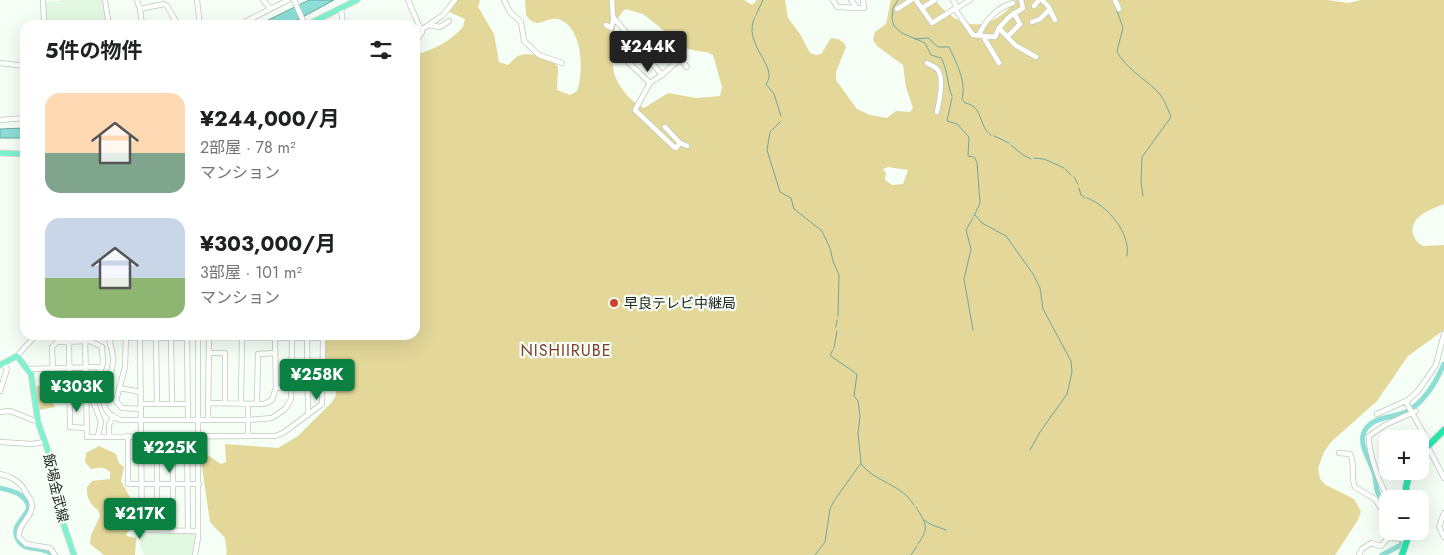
<!DOCTYPE html>
<html lang="ja">
<meta charset="utf-8">
<style>
:root{--surface:#fff;--page:#f2f2f2;--text:#202124;--muted:#757577;--accent:#0b8043}
body{margin:0;font-family:Jost,"Noto Sans JP",sans-serif;background:var(--page);color:var(--text);height:100vh;display:flex;flex-direction:column;font-size:19px;white-space:nowrap}
*{box-sizing:border-box;margin:0}
p{font-size:16px;color:var(--muted)}
.icon{flex:none;width:28px;height:28px;fill:none;stroke:currentColor;stroke-width:2;stroke-linecap:round;stroke-linejoin:round}
.map{position:relative;flex:1;overflow:hidden}
.sheet{position:absolute;left:20px;top:20px;width:400px;height:320px;display:flex;flex-direction:column;background:var(--surface);border-radius:15px;box-shadow:0 5px 20px #0002}
.sheet>*{flex:none}
.fabs{position:absolute;left:1379px;top:430px;display:grid;gap:10px}
.fabs a{display:grid;place-items:center;width:50px;height:50px;border-radius:10px;background:var(--surface);box-shadow:0 5px 20px #0002;font-size:25px}
.price{position:absolute;translate:-50% -42px;padding:0 11px;border-radius:5px;background:var(--accent);color:#fff;font-size:16px;line-height:32px;filter:drop-shadow(0 1px 2px #0008)}
.price::after{content:'';position:absolute;left:50%;top:30px;width:15px;height:11px;margin-left:-8px;background:inherit;clip-path:polygon(0 0,100% 0,50% 100%)}
.price.active{background:#222;color:#fff}
ul{padding:0;list-style:none}
li{display:flex;align-items:center;gap:15px;height:125px;padding:0 25px}
li span{display:grid;place-items:center;flex:none;width:140px;height:100px;border-radius:15px;color:#555}
li>.icon{margin-inline-start:auto}
span .icon{width:60px;height:60px;fill:#fffc;stroke-width:1}
li b{font-size:21px}
h2{display:flex;justify-content:space-between;align-items:center;height:60px;padding:0 25px;font-size:21px}
.map>svg:first-child{display:block}
</style>
<div class="map">
<svg width="1444" height="555" viewBox="0 0 1444 555">
<rect width="100%" height="100%" fill="#f5fff5"/>
<path fill="#e3f8e1" d="M65,0H102L107,25H46L45,2Z
M195,533L196,543L193,555H144L140,547V534Z"/>
<path fill="#e3d79a" fill-rule="evenodd" d="M452,0H480L478,7L494,34L499,62L508,65C512,62 516,56 521,55C530,52 554,59 558,67L557,90L570,95L577,91C584,72 583,30 561,20C547,14 538,33 526,15L525,0H744L752,5L757,0H785L788,18L800,34L810,53L816,55L821,54L831,38L838,39L844,43L846,47L836,72V80L857,109L870,115L887,118L896,111L910,112L913,108L906,87L903,65L877,46L873,40L875,32L886,24L891,0H935C960,32 991,33 1016,0H1327L1348,3L1361,0H1444V204C1431,209 1409,217 1413,234C1415,240 1418,243 1423,246L1444,245V330L1408,356L1377,401L1331,442L1324,452L1318,468L1320,479L1326,485L1354,499L1361,511L1358,520L1335,555H226L227,553L225,538L210,522L201,460L206,454L221,464L226,462L225,444L278,448L298,436L332,402L336,395L335,379L325,365L326,335H415V55C433,50 451,41 463,27L465,19L447,11ZM626,9L643,14L686,48C695,52 706,50 713,55L722,87L720,96L696,98L668,93L644,108C632,103 620,89 615,76C610,62 611,17 626,9ZM888,167L908,170L903,184L892,185L885,180L886,173L883,169Z
M39,386L51,389V401L55,407L39,410L35,387Z
M99,446L116,454L119,463L124,467L121,481L139,514L136,525L126,534L127,536L136,538L135,555H104L90,544L91,535L100,516L98,510C90,505 86,496 87,487L92,481L110,479V472C103,466 99,468 91,469L85,462L86,453Z"/>
<path fill="#8dded6" stroke="#6da79f" d="M309,0H334L288,25H258Z
M25,128V138H0V129Z"/>
<g fill="none" stroke-linecap="round" stroke-linejoin="round">
<path stroke="#6da79f" stroke-width="1" d="M898,0L893,8L892,19L894,26L902,33L925,43L931,55L941,58C948,70 947,84 952,96
M1114,2L1123,28L1117,51
M756,15L763,0
M755,17C741,44 780,67 766,84L774,94L781,116
M915,39L928,38L938,47H949C956,62 967,82 962,99
M1117,52C1125,67 1143,78 1155,89C1163,96 1167,107 1171,117L1142,157L1141,182L1143,196
M952,98L947,121L957,124L969,137L968,156L974,157L977,162L980,203L974,216
M963,100L965,103C984,106 978,127 991,135
M780,122L770,132L767,150L780,192L791,198L794,209L822,231L830,248L833,261L839,275L838,316
M994,136L1009,143
M1011,145L1023,155L1031,159
M1034,158L1044,159L1064,168
M1065,169L1071,175
M1074,177L1078,184
M1079,188L1081,195L1085,198
M1087,198C1107,205 1131,233 1127,256
M975,215L982,223L1006,236L1033,274L1040,288L1043,309L1071,361L1072,372L1067,394L1040,432L1030,450
M973,218L966,230L971,249L964,279L973,330
M836,327L837,320
M834,348L837,331
M861,464C876,483 902,484 914,505
M916,507C926,524 930,527 918,544
M924,520L932,525L946,530
M815,555L825,542L830,509L834,501L861,463L858,433L860,416L858,401L854,396L857,374L832,357L830,355L833,350
M911,555L917,546"/>
<path stroke="#8dded6" stroke-width="5" d="M0,488C13,491 24,493 29,507C27,516 13,525 16,535C21,555 43,544 53,555
M1388,501C1374,496 1377,487 1375,476C1372,463 1360,448 1363,435C1368,416 1393,418 1406,412C1425,402 1436,382 1444,364
M1382,555L1401,545L1404,531"/>
<g stroke="#bdcbbb" stroke-width="6">
<path id="minor" d="M43,0L44,25
M105,0L109,25
M137,0L140,9L142,25
M197,0L200,25
M263,0L270,8
M294,0L305,25
M408,0L421,30L443,15L455,0
M504,0L510,12L521,22L524,41L539,55L562,63
M612,0L613,17L629,36L623,57L650,83L635,110L674,147L676,148L680,143
M833,0L837,7L857,8L851,0
M916,0L932,23L956,8
M953,0L957,8L970,0
M1042,0L1048,6L1055,20
M1115,0L1119,9
M1034,6L1039,0
M341,8L343,25
M857,8H864L863,0
M922,8L935,0
M140,9L164,4L167,6L178,25
M897,9L911,0
M955,9L973,35L995,37L999,28L1015,45L1036,57
M1032,22L1040,19L1050,9
M239,25L288,0
M606,25L611,28L614,18
M426,27L429,25L440,27L449,21
M999,28L1009,17L1023,8L1021,0
M979,35C985,20 998,7 1013,3
M629,36L662,75L680,59L687,67
M983,36L999,63
M1008,36L1020,24L1014,13
M415,43L422,32L421,30
M415,51L417,56
M0,63L25,66
M927,63C930,65 936,67 938,70C944,78 939,103 937,112
M650,83L662,75
M0,120L25,118
M665,127L680,143L687,146
M85,335L87,437L275,436L283,433L322,404L323,338L209,337L208,420
M109,335C109,344 114,353 113,362C111,384 89,409 121,420H248L272,418L285,409L291,399L292,336
M126,336L125,367L116,401L122,408L141,409
M109,337L187,338L188,420
M140,337L142,530L198,531
M156,337L157,404
M171,337L172,404
M307,337L308,415
M69,341L70,427L86,428
M209,353H225V403
M17,356L36,335
M28,369L102,367
M119,388L141,392
M276,388L307,387
M0,391L7,369L4,364
M92,398L54,397L52,347L57,342L90,341L102,347L103,363L92,398L101,422L98,436
M1406,402L1429,443
M208,403L264,404L272,400L276,388L275,338
M141,404H188
M241,404L242,338
M257,404L258,354L275,353
M0,412L10,411L38,422
M1377,414L1408,400L1418,391L1436,365L1444,334
M187,435L188,531
M109,436V425L113,417
M128,436V484H199
M248,436V404
M0,442L32,444L44,442
M1427,445L1444,478
M142,450L171,451L173,452V516H157V451
M1339,453L1350,454C1356,465 1350,476 1355,487L1375,499L1388,519
M0,474C11,477 20,481 25,491C26,495 30,497 31,501C36,516 17,523 19,537L26,544L50,548L55,555
M1390,499C1380,488 1368,451 1369,436L1385,425L1416,411
M1444,513L1439,527L1444,537
M195,555L198,538V335
M1359,555L1362,549L1371,543L1381,546L1389,537L1408,540"/>
</g>
<g stroke="#dbdcdb" stroke-width="7">
<path id="major" d="M307,25L357,0
M0,153L25,154
M0,365L17,356L31,374L38,422L55,471L56,502L74,555"/>
</g>
<g stroke="#dbdcdb" stroke-width="8">
<path id="highway" d="M1420,454L1444,430
M1407,499L1406,487L1410,471
M1402,555L1410,531"/>
</g>
<use href="#minor" stroke="#fff" stroke-width="4.5"/>
<use href="#major" stroke="#7df2ce" stroke-width="5"/>
<use href="#highway" stroke="#27e9ad" stroke-width="6"/>
</g>
<circle fill="#cf432e" stroke="#f5fff5" stroke-width="2" cx="614" cy="303" r="5"/>
<g text-anchor="middle" stroke-width="4.5" stroke-linejoin="round" paint-order="stroke">
<g font-size="14" fill="#212620" stroke="#f5fff5" text-anchor="start">
<text x="624" y="308">早良テレビ中継局</text>
</g>
<g font-size="14" fill="#212620" stroke="#f5fff5">
<text transform="translate(56 488) rotate(77)" y="5">飯場金武線</text>
</g>
<g font-size="16" letter-spacing="1" fill="#803a2e" stroke="#f5fff5">
<text x="566" y="356">NISHIIRUBE</text>
</g>
</g>
</svg>
<div class="fabs">
<a>+</a>
<a>−</a>
</div>
<b class="price active" style="left:648px;top:73px">¥244K</b>
<b class="price" style="left:317px;top:401px">¥258K</b>
<b class="price" style="left:77px;top:413px">¥303K</b>
<b class="price" style="left:170px;top:474px">¥225K</b>
<b class="price" style="left:140px;top:540px">¥217K</b>
<section class="sheet">
<h2>5件の物件<svg class="icon" aria-label="filters" viewBox="0 0 24 24"><path d="M4 7h16M4 17h16"/><circle cx="9" cy="7" r="2"/><circle cx="15" cy="17" r="2"/></svg></h2>
<ul>
<li><span style="background:linear-gradient(#ffd9b3 60%,#7fa58c 0)"><svg class="icon" aria-label="home" viewBox="0 0 24 24"><path d="M3 11l9-7 9 7M6 9v11h12V9"/></svg></span><div><b>¥244,000/月</b><p>2部屋 · 78 m²</p><p>マンション</p></div></li>
<li><span style="background:linear-gradient(#c9d6e8 60%,#8fb573 0)"><svg class="icon" aria-label="home" viewBox="0 0 24 24"><path d="M3 11l9-7 9 7M6 9v11h12V9"/></svg></span><div><b>¥303,000/月</b><p>3部屋 · 101 m²</p><p>マンション</p></div></li>
</ul>
</section>
</div>
